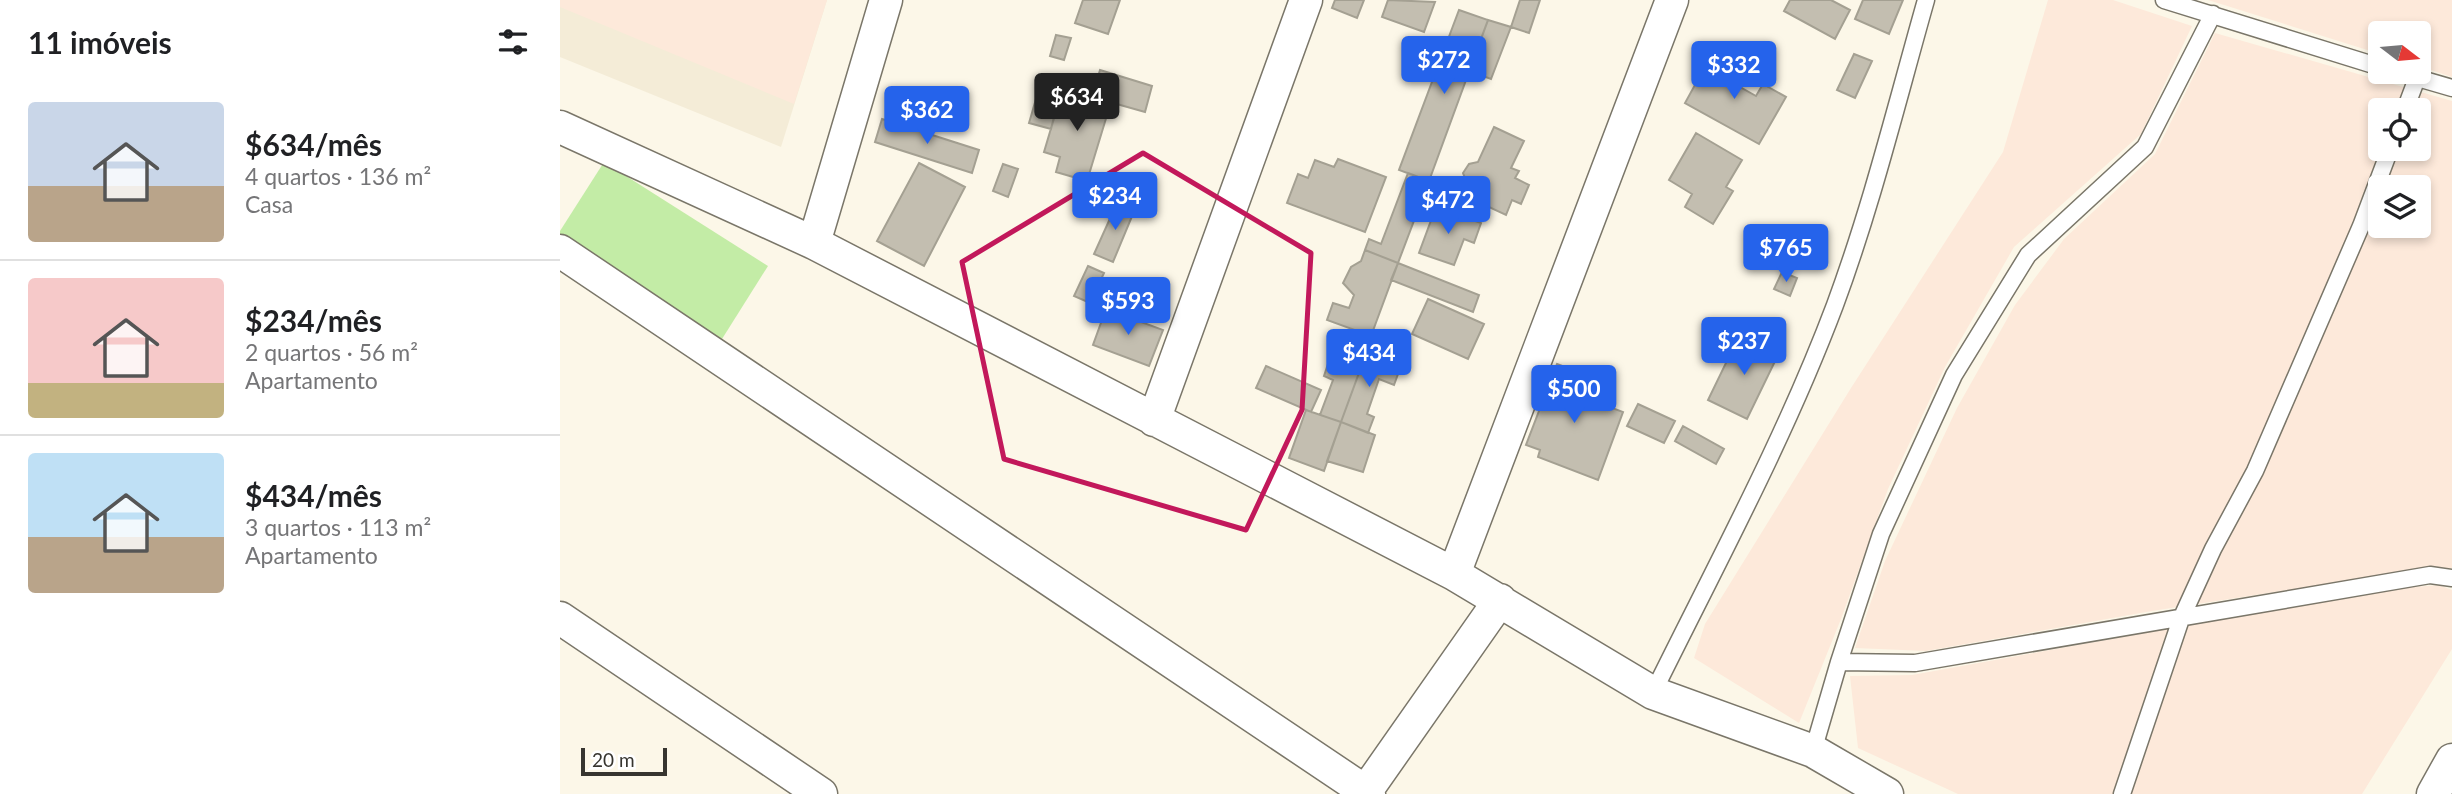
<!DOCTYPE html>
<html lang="pt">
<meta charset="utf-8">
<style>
:root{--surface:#fff;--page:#f6f6f6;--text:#202124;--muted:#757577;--line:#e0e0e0;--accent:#2563eb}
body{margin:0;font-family:Lato,sans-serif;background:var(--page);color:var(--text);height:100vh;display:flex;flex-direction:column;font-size:26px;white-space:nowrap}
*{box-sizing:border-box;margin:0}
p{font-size:23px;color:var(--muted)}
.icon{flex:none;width:38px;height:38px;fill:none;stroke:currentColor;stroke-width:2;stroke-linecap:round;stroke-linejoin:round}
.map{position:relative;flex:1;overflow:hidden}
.side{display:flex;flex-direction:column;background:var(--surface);width:560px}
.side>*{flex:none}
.needle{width:46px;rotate:106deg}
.controls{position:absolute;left:1808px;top:21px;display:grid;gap:14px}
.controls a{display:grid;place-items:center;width:63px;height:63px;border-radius:7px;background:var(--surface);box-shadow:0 4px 10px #0003;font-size:35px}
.scale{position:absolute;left:21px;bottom:18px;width:86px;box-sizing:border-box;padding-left:7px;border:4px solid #37352f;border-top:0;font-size:19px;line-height:24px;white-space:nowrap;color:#37352f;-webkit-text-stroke:5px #fff;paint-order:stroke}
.price{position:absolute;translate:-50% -60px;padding:0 16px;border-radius:7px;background:var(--accent);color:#fff;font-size:23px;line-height:46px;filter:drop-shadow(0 2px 4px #0008)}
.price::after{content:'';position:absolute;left:50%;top:42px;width:21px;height:16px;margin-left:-10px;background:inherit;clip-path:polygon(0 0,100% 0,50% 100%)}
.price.current{background:#222;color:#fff}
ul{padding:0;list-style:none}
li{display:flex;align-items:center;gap:21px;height:175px;padding:0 28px}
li+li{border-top:2px solid var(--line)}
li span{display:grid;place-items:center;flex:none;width:196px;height:140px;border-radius:7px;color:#555}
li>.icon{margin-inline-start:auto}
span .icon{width:84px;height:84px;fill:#fffc;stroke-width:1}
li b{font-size:30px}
h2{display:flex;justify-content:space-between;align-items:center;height:84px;padding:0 28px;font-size:30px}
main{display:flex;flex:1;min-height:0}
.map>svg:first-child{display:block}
</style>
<main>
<section class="side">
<h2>11 imóveis<svg class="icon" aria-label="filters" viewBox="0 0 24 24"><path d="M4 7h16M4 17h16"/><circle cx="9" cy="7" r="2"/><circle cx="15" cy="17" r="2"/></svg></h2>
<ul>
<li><span style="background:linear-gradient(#c9d6e8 60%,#b9a48a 0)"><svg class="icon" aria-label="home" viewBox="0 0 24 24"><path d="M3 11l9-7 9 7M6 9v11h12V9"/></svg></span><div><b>$634/mês</b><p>4 quartos · 136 m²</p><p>Casa</p></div></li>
<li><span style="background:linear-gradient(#f6c9c9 75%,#c2b280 0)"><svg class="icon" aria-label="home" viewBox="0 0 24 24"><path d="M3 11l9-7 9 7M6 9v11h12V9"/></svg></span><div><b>$234/mês</b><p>2 quartos · 56 m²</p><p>Apartamento</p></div></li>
<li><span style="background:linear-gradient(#bfe0f5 60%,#b9a48a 0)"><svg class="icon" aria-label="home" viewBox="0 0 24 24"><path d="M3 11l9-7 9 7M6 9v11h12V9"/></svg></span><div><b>$434/mês</b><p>3 quartos · 113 m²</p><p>Apartamento</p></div></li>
</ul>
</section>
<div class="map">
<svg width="1892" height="794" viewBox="0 0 1892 794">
<rect width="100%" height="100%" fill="#fcf7e8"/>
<path fill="#f4ecd7" d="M0,0H267L221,147L0,57Z"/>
<path fill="#fde9da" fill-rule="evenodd" d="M0,0H267L234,104L0,7Z
M1488,0H1553L1632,26L1581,134L1454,247L1385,367L1328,489L1281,619L1239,723L1134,658L1145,624L1291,388L1443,152Z
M1648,0H1892V77L1859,66L1858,33H1820V54Z
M1655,33L1892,101V568L1852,571L1592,611L1366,651L1295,648L1325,561L1397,408L1455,305L1504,239L1595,154ZM1820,110H1858V149H1820ZM1820,187H1858V226H1820Z
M1879,585L1892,590V649L1802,794H1398L1298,748L1290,676L1352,675L1829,589Z"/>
<path fill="#c3eca6" d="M44,162L208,266L162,339L0,236V231Z"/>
<path fill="#c3beb0" stroke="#a4a092" stroke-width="2" d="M523,0H560L548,34L515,23Z
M775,0H804L797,18L772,8Z
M828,0L875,2L864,32L822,17Z
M960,0H980L969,33L951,27Z
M1230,0H1271L1290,10L1275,39L1224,11Z
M1303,0H1343L1329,34L1295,19Z
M899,10L928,20L869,181L839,170Z
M928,20L951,27L931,79L909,71Z
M496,35L511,38L504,60L490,56Z
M1152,54L1180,70L1173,83L1196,96L1203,84L1226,97L1199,144L1125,103Z
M1294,54L1312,61L1295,98L1277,90Z
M540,70L592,86L585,112L532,97Z
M503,88L551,102L527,181L496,172L500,157L484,152Z
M476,99L497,105L491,129L469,123Z
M322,119L419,150L412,173L315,142Z
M934,127L964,141L951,168L959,171L955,178L969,185L961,204L952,200L946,215L901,194L907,183L903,173L909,164L918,162Z
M1136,133L1182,160L1166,187L1173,191L1153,224L1125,207L1132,194L1109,180Z
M778,159L826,177L805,232L727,203L738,174L748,178L755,160L774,167Z
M359,163L405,187L364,266L317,241Z
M443,164L458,169L448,197L433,191Z
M848,173L869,181L838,263L805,250L809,239L821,244Z
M547,184L580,196L575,209L543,197Z
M557,203L575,209L553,262L534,254Z
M876,207L921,223L914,243L904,239L894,265L859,253Z
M1233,235L1250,244L1241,261L1224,253Z
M805,250L838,263L811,336L767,320L773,303L789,308L794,295L783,283L791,267L801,261Z
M838,263L919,295L913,312L831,280Z
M528,266L544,273L530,303L514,296Z
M1222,272L1237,278L1230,296L1214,289Z
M868,299L924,324L908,359L852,334Z
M546,309L603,330L589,366L533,345Z
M1180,334L1219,353L1187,419L1148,400Z
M789,337L807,351L781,422L760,415L773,380L764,376L768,364L778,367Z
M807,351L842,363L834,385L819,379L807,414L814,417L808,433L781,422Z
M997,364L1034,378L1026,398L1063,412L1038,480L978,457L980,450L966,445Z
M706,366L761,390L751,412L696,388Z
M1078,404L1115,421L1104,443L1067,426Z
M746,410L781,422L764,471L729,458Z
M781,422L815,435L803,472L767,461Z
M1123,426L1164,449L1156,464L1115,441Z"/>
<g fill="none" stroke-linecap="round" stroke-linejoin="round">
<g stroke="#7a7669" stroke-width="19">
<path id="service" d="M1604,0L1820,67
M1837,72L1892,88
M1845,110L1857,78
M1279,662L1355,663L1870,575L1892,578
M1093,693C1156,565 1225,438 1275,305C1312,205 1337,102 1366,0
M1253,751L1279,662L1321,534L1394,375L1468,255L1585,147L1653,14
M1562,794L1621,619L1653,549L1695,471L1801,226L1830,149"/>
</g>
<g stroke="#7a7669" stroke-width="35">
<path id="minor" d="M0,127L254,243L894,574L1093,693L1253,751L1327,794
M254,243L326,0
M0,251L809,794
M594,420L746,0
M894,574L1112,0
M0,618L261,794
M804,794L940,600
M1873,794L1892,760"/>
</g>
<use href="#service" stroke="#fff" stroke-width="16"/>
<use href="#minor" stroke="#fff" stroke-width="32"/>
</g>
<path fill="none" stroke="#c2185b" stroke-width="5" stroke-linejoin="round" d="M583,153L751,253L742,410L686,530L444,459L402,262Z"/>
</svg>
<div class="controls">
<a><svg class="needle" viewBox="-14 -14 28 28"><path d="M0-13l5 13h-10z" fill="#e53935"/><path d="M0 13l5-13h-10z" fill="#757577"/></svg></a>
<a><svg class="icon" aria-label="locate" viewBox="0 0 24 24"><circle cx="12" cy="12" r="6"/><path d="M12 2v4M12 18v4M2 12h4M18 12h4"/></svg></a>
<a><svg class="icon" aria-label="layers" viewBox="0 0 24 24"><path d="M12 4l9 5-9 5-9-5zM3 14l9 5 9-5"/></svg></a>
</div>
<div class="scale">20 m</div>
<b class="price" style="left:884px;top:96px">$272</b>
<b class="price" style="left:1174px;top:101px">$332</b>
<b class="price current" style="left:517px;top:133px">$634</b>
<b class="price" style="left:367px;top:146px">$362</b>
<b class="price" style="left:555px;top:232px">$234</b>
<b class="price" style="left:888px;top:236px">$472</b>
<b class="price" style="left:1226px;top:284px">$765</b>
<b class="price" style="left:568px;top:337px">$593</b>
<b class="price" style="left:1184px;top:377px">$237</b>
<b class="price" style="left:809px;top:389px">$434</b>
<b class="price" style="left:1014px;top:425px">$500</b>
</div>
</main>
